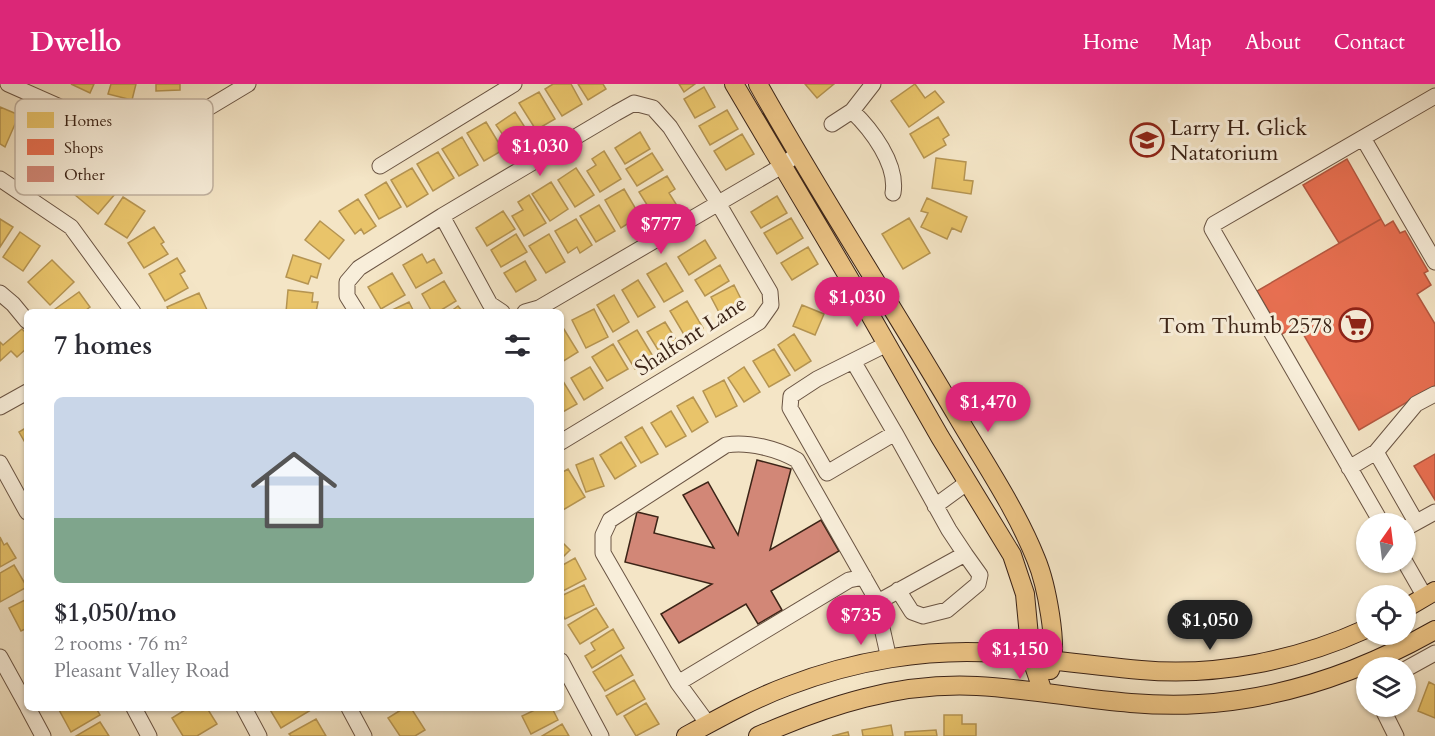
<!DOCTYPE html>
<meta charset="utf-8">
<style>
:root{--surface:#fff;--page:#f7f7f7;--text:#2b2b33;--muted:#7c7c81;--accent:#db2777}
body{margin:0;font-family:Cardo,serif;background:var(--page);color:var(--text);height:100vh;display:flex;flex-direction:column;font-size:22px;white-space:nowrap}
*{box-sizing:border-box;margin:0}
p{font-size:20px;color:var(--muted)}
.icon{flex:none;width:33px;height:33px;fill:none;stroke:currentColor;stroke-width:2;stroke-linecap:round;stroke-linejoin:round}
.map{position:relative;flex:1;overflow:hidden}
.sheet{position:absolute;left:24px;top:225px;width:540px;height:402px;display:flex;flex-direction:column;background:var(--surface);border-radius:9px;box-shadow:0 2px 4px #0004}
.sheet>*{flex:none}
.needle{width:39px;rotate:14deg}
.fabs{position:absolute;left:1356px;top:429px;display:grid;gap:12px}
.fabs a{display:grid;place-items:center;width:60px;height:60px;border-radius:50%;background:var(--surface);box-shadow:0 2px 4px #0004;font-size:30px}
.price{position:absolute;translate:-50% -51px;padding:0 14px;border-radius:21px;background:var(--accent);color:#fff;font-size:20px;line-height:39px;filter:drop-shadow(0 2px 3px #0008)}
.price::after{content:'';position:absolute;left:50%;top:36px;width:18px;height:14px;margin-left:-9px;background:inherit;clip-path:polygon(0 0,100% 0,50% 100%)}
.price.on{background:#222;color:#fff}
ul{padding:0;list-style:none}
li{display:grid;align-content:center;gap:12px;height:318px;padding:0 30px}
li span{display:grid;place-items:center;height:186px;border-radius:9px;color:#555}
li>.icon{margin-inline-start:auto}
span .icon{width:108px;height:108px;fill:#fffc;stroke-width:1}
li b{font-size:26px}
h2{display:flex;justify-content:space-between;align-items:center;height:72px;padding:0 30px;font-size:26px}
header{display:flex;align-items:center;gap:36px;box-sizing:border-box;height:84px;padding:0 30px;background:var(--accent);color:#fff}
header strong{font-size:28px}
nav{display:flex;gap:33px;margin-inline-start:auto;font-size:21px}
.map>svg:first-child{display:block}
</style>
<header>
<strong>Dwello</strong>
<nav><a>Home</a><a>Map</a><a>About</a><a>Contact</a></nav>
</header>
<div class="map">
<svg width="1435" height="652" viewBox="0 0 1435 652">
<rect width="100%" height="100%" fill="#f4e5c6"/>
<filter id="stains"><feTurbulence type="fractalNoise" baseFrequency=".00333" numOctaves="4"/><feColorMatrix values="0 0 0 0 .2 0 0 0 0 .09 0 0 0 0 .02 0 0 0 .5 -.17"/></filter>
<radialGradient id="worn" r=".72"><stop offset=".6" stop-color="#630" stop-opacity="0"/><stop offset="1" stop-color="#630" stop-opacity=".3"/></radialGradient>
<path fill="#e9c46a" stroke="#b59451" stroke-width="1.5" d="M71,0H94L90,9Z
M111,0H136L132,16L108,10Z
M156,0H180V6L156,7Z
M553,0H571L582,20L562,32L545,5Z
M578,0H603L606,5L588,16Z
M679,0H695L684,8Z
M805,0H834L817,14Z
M915,0L925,14L935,7L944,18L909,43L891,17Z
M704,3L715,23L695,34L684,15Z
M539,8L555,35L536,46L519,19Z
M0,23L19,31L5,63L0,60Z
M727,26L738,45L710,61L699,42Z
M515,28L528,48L510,61L496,41Z
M938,33L949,51L943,55L946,61L924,74L910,50Z
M486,38L503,66L484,77L467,49Z
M640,48L650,65L625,80L615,64Z
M742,50L754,70L726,86L714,67Z
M462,53L478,81L459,92L442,65Z
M604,67L621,95L600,108L587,87L596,81L592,75Z
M438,68L454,94L433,107L417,80Z
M652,69L663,86L637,102L626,85Z
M936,74L966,78L964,96L973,97L971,110L932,104Z
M412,84L428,110L407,123L391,96Z
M576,84L594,111L575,123L558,96Z
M92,91L115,110L98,130L75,111Z
M667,92L675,105L669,109L676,120L654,132L639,108Z
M386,98L401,123L379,135L365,111Z
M551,98L568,125L550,137L532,110Z
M624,105L640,132L621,144L605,116Z
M529,111L546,139L524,152L512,132L523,126L518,118Z
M777,112L787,129L761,144L751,128Z
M123,113L145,127L127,154L105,140Z
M927,114L967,133L961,148L952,144L947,155L921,143L928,129L921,127Z
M358,115L376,142L364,150L361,145L355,150L339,127Z
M599,121L615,147L596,158L580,132Z
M503,127L515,145L487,162L476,144Z
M791,134L803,154L777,170L764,149Z
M909,134L930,169L903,185L882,150Z
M0,135L13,143L0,163Z
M576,135L592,161L580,169L577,163L568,169L555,147Z
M320,137L344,156L329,175L305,156Z
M154,143L164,158L161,160L168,170L144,184L128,159Z
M20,148L40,162L23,187L3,173Z
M516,150L527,168L501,183L491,166Z
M549,150L565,178L546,189L529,162Z
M705,156L716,174L689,191L678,173Z
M808,163L818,180L792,196L781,179Z
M422,170L427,179L434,175L442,189L416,204L403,181Z
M293,171L321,180L317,194L311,192L308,200L286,193Z
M177,174L185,187L180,190L188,204L165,217L149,190Z
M52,176L74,198L50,221L28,198Z
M525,177L536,196L516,208L504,189Z
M666,179L683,207L664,218L647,190Z
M720,181L729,197L705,212L695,196Z
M392,189L405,211L381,225L368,203Z
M638,196L655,223L638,233L622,206Z
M444,197L456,217L438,228H432L422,210Z
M734,201L744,221L721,232L711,213Z
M288,206L313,209L312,218H318L316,228H286Z
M79,208L90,223L86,226L88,228H51Z
M199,209L208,228H169L167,223Z
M614,211L629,238L613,248L597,221Z
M687,217L703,244L686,254L670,227Z
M409,218L414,228H388Z
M802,221L824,230L815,251L793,242Z
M458,222L463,228H450Z
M594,225L608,253L586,264L572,236Z
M665,238L678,259L660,269L647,248Z
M562,242L578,268L562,278L561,243Z
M22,245L27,250V264L17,273L11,267L0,277V258L3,261Z
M637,246L654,274L635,285L618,257Z
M794,250L811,277L795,287L778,261Z
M613,260L628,285L607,297L592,273Z
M774,265L790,291L769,303L753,277Z
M590,283L603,304L584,316L571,294Z
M744,283L760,308L744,318L728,294Z
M561,294L577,320L561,329Z
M724,296L737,322L716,333L703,307Z
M693,313L708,338L692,348L677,322Z
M671,327L686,352L666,363L651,339Z
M27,343V362L19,348Z
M642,343L658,370L641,379L625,353Z
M621,358L636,382L615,395L600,371Z
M593,374L604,402L586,408L576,381Z
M568,385L585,413L563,426L561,422V389Z
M0,453L4,461L7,459L16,474L0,483Z
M561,457L570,466L561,475Z
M575,474L586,495L561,508V482Z
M14,481L27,503L0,518V489Z
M584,501L594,521L565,535L561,527V512Z
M27,515V544L21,547L9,524Z
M596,524L608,543L580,560L568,541Z
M613,545L624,564L592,584L585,572L595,566L591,559Z
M621,571L633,591L605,607L593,588Z
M634,596L645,615L617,631L606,612Z
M1429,598L1435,601V634L1418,627Z
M646,619L659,640L636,652L624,632Z
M58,624H96L100,631L71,648Z
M188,624H207L217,640L197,652H183L172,634Z
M269,624H310L311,626L281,644Z
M404,624H411L425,646L415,652H400L388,634Z
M539,624H552L558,636L531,650L522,632Z
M944,631H962V640H976V652H944Z
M316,635L326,652H291L289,650Z
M100,638L109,652H76Z
M562,640L569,652H542Z
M891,641L893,652H863L862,646Z
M936,646L937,652H905V648Z
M848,648L849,652H832Z"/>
<path fill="#e76f51" stroke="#b45840" stroke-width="1.5" d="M1347,75L1381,135L1339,159L1303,101Z
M1381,135L1385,142L1393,137L1400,149L1405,147L1428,187L1424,189L1431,201L1417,210L1435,240V302L1359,346L1298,241L1282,250L1257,207Z
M1435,370V416L1414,382Z"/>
<path fill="#d28777" stroke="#3c2417" stroke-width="1.5" d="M757,376L791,385L770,466L821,436L839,467L771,507L782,526L758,540L746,520L679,559L661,530L712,500L625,478L637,428L658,433L654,449L714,464L683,411L708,398L738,451Z"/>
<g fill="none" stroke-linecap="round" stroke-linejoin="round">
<g stroke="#6a5443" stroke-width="17">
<path id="minor" d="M8,0L137,57H153L248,0
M852,27C871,45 898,80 893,109
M832,40L852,27L873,0
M1363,54L1435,178
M380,82L514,0
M0,95L71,143L133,228
M442,132L490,220L502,228
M0,209L13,220L27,237
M357,228L347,212V198L359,184L442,132L616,29L634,19L653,24L670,43L718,119L770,208L771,221L759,238L561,358
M525,228L539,224L782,82L797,70
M853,277L895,349
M0,323L27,308
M1376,368L1416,320L1435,310
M0,379L27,428
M1349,384L1376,368L1416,438
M935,422L968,398
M1382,440L1212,145L1214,140L1435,12
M1406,444L1435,428
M1405,478L1425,513
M898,506L912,528L923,532L947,526L978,500L980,491L965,470
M876,519L965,470L949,446L895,349L827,389L790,324L791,312L817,295L887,260
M0,573L27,622
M561,577L601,652
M1406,585L1435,569
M678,599L849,496L864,493
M1381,622L1396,652
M28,624L43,652
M134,624L149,652
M244,624L259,652
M349,624L364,652
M708,640L678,599L603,469V451L610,436L726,361C748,357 778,365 797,376L875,513L889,575"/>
</g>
<g stroke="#3c2417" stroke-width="20">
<path id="major" d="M734,0L849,194L940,353L1012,471L1025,510L1031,573L1043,608
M758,0C821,113 892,221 957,332C984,378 1016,425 1036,475C1046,499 1059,563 1050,586
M1406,524L1435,507
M686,652C719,634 753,615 788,602C853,577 927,564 997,569C1012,570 1027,573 1042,575C1075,579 1108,583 1141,586C1217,593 1298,576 1366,545
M758,652C829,621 899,598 977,602C1052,606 1124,625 1199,620C1284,615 1361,588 1435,546"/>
</g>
<use href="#minor" stroke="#f8eeda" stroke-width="15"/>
<use href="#major" stroke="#eac283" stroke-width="18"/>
</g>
<defs>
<g id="school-ring" transform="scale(1.725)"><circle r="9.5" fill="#f8eeda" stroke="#8f2418" stroke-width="1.5"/><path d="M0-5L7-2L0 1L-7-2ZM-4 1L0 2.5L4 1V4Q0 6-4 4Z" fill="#8f2418"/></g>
<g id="supermarket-ring" transform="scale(1.725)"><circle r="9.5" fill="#f8eeda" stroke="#8f2418" stroke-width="1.5"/><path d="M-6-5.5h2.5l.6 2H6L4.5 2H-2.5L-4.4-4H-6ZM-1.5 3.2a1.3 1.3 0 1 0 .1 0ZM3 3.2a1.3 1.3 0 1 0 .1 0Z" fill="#8f2418"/></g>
</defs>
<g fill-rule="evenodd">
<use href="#school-ring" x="1147" y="56"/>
<use href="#supermarket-ring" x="1356" y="241"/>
</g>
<g text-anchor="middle" stroke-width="6" stroke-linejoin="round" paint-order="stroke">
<g font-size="22" fill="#3c2417" stroke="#f8eeda" text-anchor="start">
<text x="1170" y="51">Larry H. Glick<tspan x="1170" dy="25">Natatorium</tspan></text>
<text x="1333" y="249" text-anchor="end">Tom Thumb 2578</text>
</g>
<g font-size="22" fill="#3c2417" stroke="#f8eeda">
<text transform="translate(690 251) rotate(-33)" y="8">Shalfont Lane</text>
</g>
</g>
<rect x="15" y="15" width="198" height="96" rx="9" fill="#f8eeda" stroke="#c0b1a0" stroke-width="1.5"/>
<rect x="27" y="28" width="27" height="16" fill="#e9c46a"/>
<rect x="27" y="55" width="27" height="16" fill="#e76f51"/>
<rect x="27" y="82" width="27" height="16" fill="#d28777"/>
<g font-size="16" fill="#3c2417">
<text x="64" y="42">Homes</text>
<text x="64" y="69">Shops</text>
<text x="64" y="96">Other</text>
</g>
<rect width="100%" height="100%" filter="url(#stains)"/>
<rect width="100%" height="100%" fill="url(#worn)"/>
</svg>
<div class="fabs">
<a><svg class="needle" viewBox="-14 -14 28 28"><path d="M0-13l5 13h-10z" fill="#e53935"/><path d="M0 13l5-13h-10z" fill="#7c7c81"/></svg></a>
<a><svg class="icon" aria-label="locate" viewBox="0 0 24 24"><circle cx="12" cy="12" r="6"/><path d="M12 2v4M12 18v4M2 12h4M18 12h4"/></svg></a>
<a><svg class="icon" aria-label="layers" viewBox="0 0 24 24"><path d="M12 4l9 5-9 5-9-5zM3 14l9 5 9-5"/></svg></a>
</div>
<b class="price" style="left:540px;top:93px">$1,030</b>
<b class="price" style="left:661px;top:171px">$777</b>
<b class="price" style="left:857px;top:244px">$1,030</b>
<b class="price" style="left:988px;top:349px">$1,470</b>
<b class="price" style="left:861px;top:562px">$735</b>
<b class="price on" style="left:1210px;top:567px">$1,050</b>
<b class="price" style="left:1020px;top:596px">$1,150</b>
<section class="sheet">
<h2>7 homes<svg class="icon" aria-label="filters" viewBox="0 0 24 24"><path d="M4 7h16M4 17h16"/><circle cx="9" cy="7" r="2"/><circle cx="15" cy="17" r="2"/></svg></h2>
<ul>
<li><span style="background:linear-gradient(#c9d6e8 65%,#7fa58c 0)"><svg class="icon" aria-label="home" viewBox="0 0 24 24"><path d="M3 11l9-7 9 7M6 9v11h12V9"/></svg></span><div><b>$1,050/mo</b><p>2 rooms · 76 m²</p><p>Pleasant Valley Road</p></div></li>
</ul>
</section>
</div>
